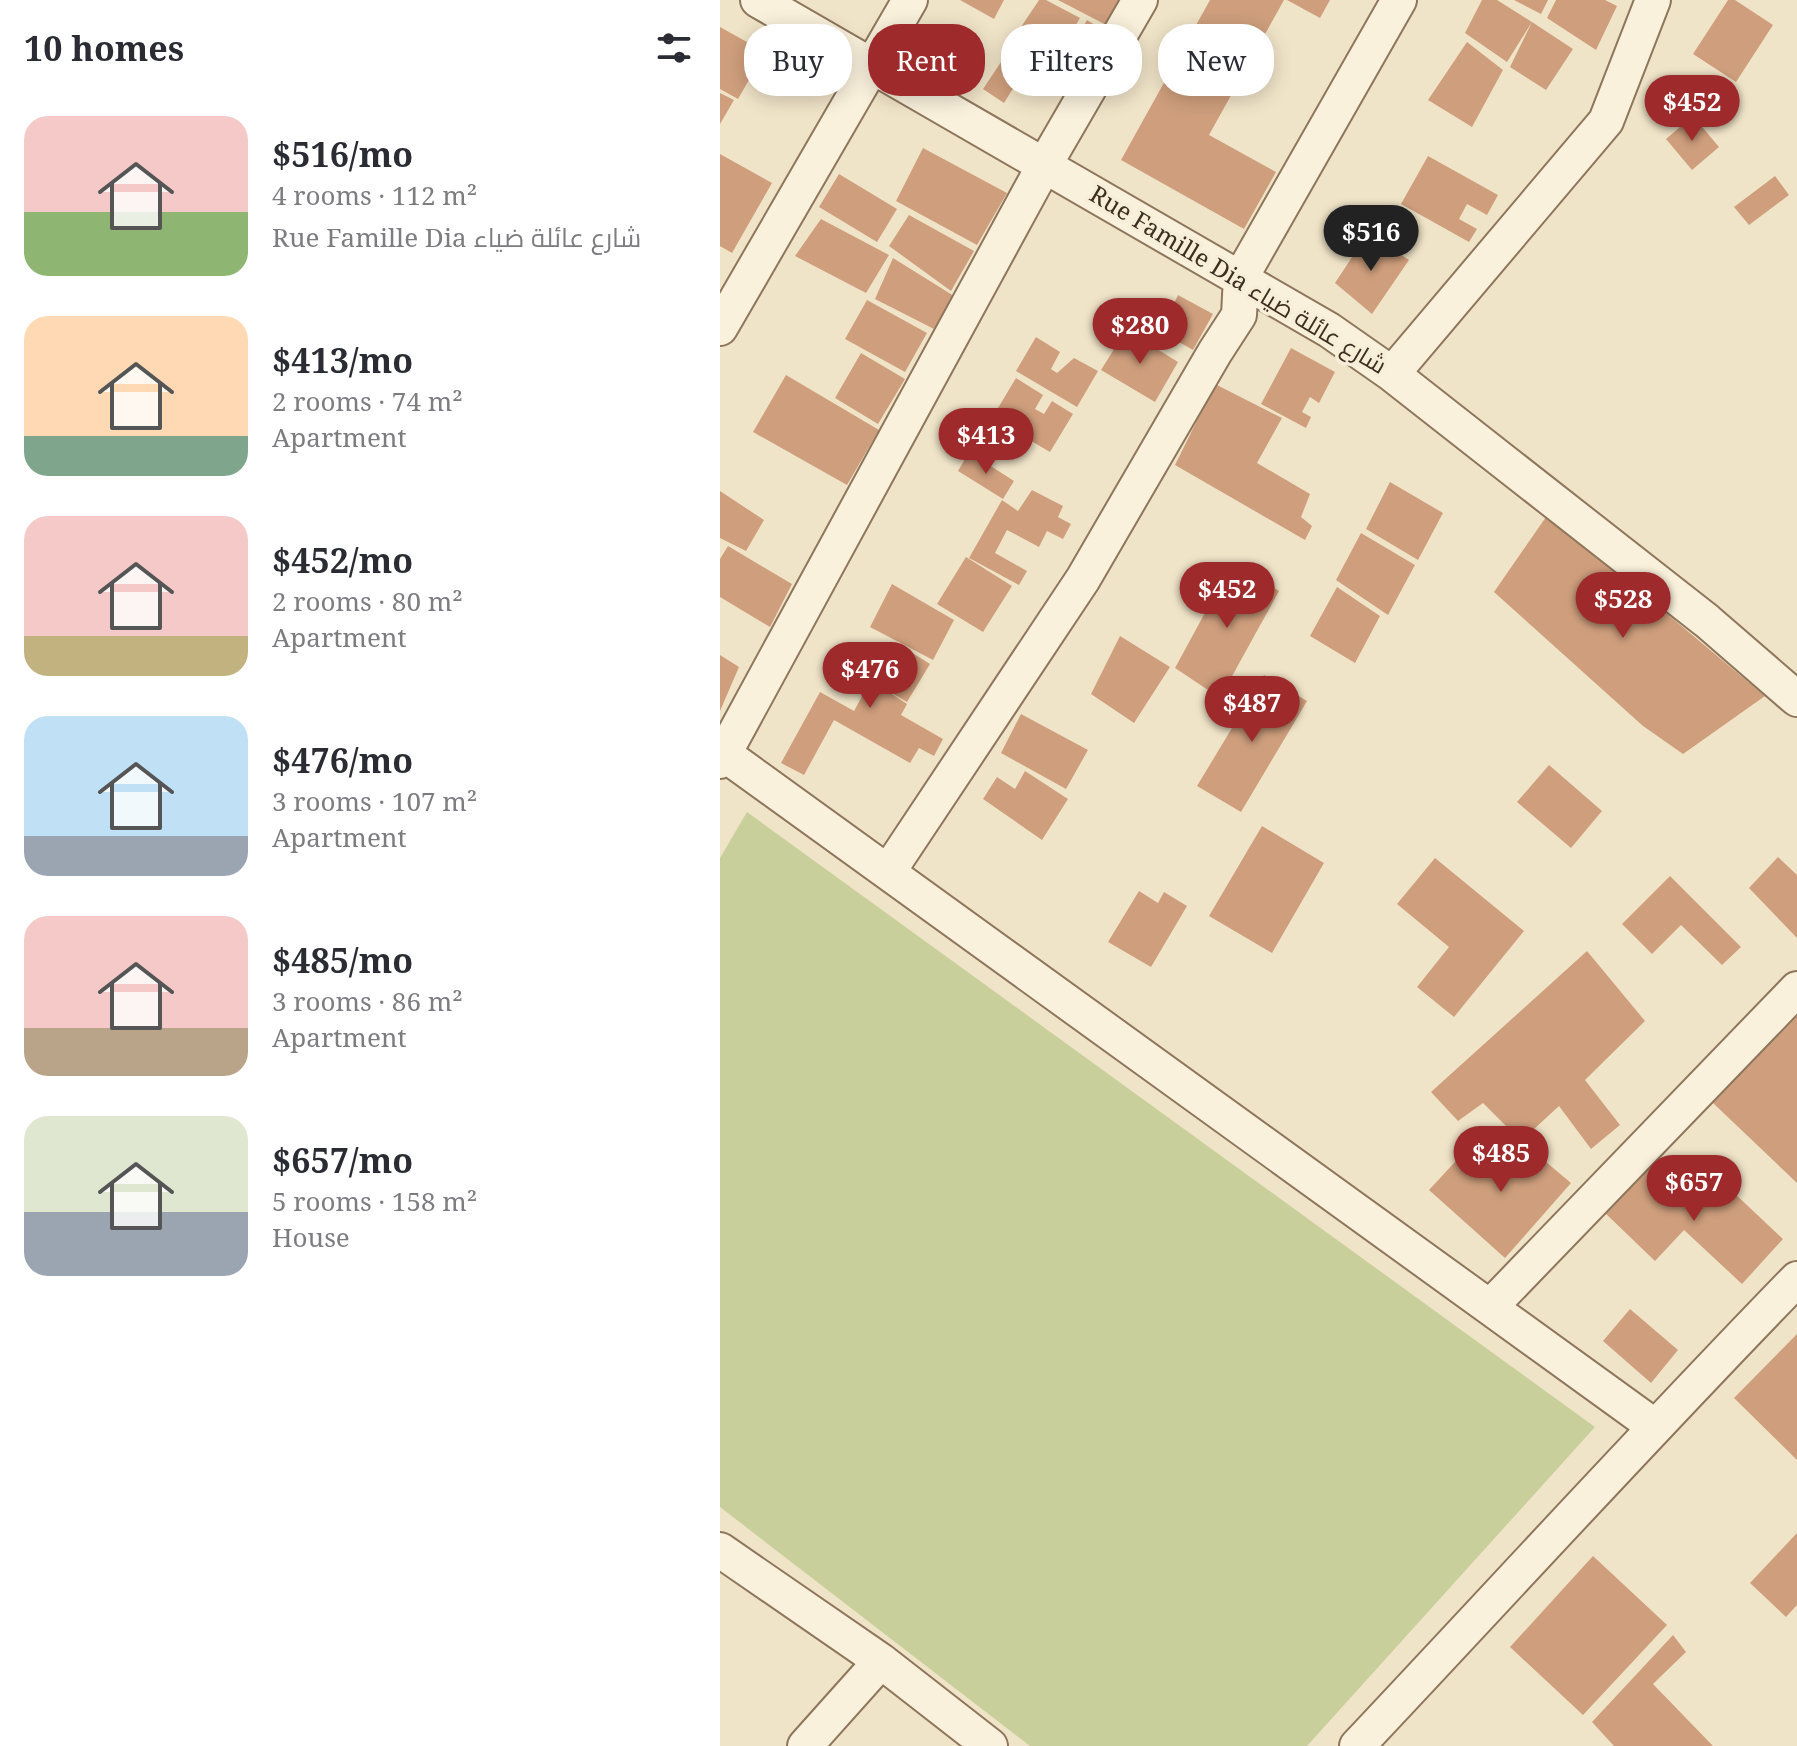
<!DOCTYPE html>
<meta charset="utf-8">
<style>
:root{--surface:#fff;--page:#f2f2f3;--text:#2b2b33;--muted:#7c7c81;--accent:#9e2a2b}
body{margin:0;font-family:"Noto Serif",Cairo,serif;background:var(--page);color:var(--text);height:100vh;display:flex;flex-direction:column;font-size:30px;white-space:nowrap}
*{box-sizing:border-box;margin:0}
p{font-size:26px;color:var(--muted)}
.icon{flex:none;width:44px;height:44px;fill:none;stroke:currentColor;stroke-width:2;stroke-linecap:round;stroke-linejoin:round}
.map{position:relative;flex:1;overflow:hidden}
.panel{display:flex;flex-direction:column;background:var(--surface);width:720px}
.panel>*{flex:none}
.hud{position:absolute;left:24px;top:24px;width:760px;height:72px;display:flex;gap:16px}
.price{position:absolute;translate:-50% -68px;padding:0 18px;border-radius:28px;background:var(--accent);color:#fff;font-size:26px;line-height:52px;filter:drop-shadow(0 2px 4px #0008)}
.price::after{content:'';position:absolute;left:50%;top:48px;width:24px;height:18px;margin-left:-12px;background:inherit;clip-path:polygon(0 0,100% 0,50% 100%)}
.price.active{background:#222;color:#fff}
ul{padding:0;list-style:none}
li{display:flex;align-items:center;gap:24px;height:200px;padding:0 24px}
li span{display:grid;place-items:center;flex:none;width:224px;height:160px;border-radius:24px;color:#555}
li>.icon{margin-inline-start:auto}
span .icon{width:96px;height:96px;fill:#fffc;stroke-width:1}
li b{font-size:34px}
h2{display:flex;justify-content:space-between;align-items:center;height:96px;padding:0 24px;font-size:34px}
.chip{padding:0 28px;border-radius:32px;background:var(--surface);box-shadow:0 4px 20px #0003;font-size:28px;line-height:72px}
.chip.active{background:var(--accent);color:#fff}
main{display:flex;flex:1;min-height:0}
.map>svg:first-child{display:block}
</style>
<main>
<section class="panel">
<h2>10 homes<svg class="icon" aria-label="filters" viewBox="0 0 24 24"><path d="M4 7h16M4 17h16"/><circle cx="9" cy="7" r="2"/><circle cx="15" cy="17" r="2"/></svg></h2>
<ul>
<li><span style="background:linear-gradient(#f6c9c9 60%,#8fb573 0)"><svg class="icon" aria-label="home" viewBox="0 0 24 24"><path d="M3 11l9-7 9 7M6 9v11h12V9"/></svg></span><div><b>$516/mo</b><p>4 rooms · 112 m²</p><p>Rue Famille Dia شارع عائلة ضياء</p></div></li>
<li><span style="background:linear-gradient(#ffd9b3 75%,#7fa58c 0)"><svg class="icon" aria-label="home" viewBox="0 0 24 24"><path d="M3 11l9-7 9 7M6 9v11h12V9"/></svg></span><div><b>$413/mo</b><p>2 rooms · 74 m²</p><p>Apartment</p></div></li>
<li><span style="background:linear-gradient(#f6c9c9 75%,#c2b280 0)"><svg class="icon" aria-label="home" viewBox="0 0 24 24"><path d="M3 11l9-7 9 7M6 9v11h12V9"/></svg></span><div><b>$452/mo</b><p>2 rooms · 80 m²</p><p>Apartment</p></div></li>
<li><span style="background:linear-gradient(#bfe0f5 75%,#9aa5b1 0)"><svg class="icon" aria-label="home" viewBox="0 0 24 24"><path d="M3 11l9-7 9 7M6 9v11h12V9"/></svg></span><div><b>$476/mo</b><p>3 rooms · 107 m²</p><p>Apartment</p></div></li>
<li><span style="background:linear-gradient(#f6c9c9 70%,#b9a48a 0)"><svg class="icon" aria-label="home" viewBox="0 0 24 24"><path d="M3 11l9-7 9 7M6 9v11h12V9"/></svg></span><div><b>$485/mo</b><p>3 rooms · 86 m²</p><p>Apartment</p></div></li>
<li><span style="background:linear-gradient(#dfe7d0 60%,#9aa5b1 0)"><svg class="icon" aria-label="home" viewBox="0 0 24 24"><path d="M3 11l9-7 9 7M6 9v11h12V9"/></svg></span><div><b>$657/mo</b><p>5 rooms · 158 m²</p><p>House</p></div></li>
</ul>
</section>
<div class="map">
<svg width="1077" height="1746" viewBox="0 0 1077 1746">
<rect width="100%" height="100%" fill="#f0e4c8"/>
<path fill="#c9cf9b" d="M27,812L875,1427L587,1746H310L0,1507V858Z"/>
<path fill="#cf9f7d" d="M240,0H284L274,19Z
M319,0H326L360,18L347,40L373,57L364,71L297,33Z
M338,0H408L390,27Z
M490,0H564L489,135L556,172L524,229L401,160Z
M567,0H610L600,18Z
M762,0H777L812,22L787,62L745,33Z
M794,0H828L821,14Z
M836,0H885L897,6L876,50L827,18Z
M1008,0H1015L1053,25L1016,82L973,54Z
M367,20L383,30L373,46L357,37Z
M812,22L853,49L826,90L790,67Z
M0,27L45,52L18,99L0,89Z
M747,42L783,70L752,127L708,100Z
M291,47L310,61L284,103L263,89Z
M51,61L65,71L49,90L37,83Z
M0,93L14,100L0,124Z
M973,116L999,147L972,170L946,139Z
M203,148L287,193L257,245L176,201Z
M0,154L52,183L12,253L0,246Z
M708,156L778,195L767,215L747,204L739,219L757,229L749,242L681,204Z
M119,174L177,209L157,242L99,207Z
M1055,176L1069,195L1029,225L1014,207Z
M189,215L254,251L231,291L169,246Z
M101,219L169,255L146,293L75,256Z
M648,233L689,260L652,314L615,283Z
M173,258L234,296L214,329L155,299Z
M458,295L493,314L473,350L452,338L463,319L450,312Z
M147,300L207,333L185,372L125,339Z
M406,330L458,362L435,402L381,370Z
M316,337L340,352L331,369L337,373L354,358L378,371L357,407L296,371Z
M571,348L615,372L599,403L590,397L582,412L591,417L586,428L541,404Z
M141,353L185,379L158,424L115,398Z
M66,375L159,430L127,485L33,432Z
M296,378L323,395L315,409L324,414L332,401L353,414L330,452L272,418Z
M495,384L562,418L537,463L590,494L581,517L592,526L585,540L455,465Z
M249,452L294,481L283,499L238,471Z
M670,482L723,513L698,560L646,529Z
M312,490L343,506L338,517L351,524L343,539L327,531L319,547L287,530L275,553L307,571L299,585L249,558L282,500L298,511Z
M0,491L44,520L26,551L0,538Z
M828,514L1045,696L963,754L923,726L774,592Z
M641,533L695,565L668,615L616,580Z
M8,546L72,584L50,627L0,597V559Z
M246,557L292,586L263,632L217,604Z
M512,563L559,591L500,698L455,668Z
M172,584L234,620L213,660L150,627Z
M617,587L660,616L635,663L590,636Z
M400,636L450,667L414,723L371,694Z
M175,642L210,664L187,702L163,688L187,704L181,715L223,739L214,756L199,748L190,763L114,720L84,775L61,763L100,692L134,711L145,691L119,676L123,668L129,666L140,649L162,663Z
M0,655L19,667L0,711Z
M544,675L587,701L521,812L477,786Z
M301,714L368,750L346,789L281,753Z
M829,765L882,811L851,848L797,802Z
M305,771L348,799L322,840L263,799L277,777L295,789Z
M542,826L604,863L552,953L489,916Z
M1058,857L1077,875V938L1029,888Z
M715,858L804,931L734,1017L697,987L729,947L677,904Z
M950,876L1021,947L1002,965L961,925L932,954L902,924Z
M419,891L438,903L444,892L467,906L431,967L388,942Z
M867,951L925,1021L865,1080L900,1125L871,1149L839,1106L801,1141L763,1103L738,1121L711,1092Z
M1077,1012V1183L993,1103Z
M801,1141L851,1183L785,1258L709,1190L747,1149L765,1169Z
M925,1166L967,1205L995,1175L1063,1239L1022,1284L964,1230L935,1261L883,1211Z
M910,1309L958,1350L931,1383L883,1341Z
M1077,1334V1460L1014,1398Z
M1077,1533V1605L1066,1617L1030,1583Z
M873,1556L947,1625L863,1715L790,1647Z
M953,1635L966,1652L933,1684L993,1746H894L872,1722Z"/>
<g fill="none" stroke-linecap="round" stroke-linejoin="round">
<g stroke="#8d765c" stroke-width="38">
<path id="minor" d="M38,0L609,330L672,374L987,621L1077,699
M0,328L190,0
M672,374L886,121L933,0
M0,751L934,1426
M0,761L325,164L420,0
M168,872L363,579L495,352L519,315L521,277L679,0
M770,1307L1077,989
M0,1550L161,1661
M85,1746L161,1661L270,1746
M637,1746C784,1590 928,1432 1077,1279"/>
</g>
<use href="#minor" stroke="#faf1dc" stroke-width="34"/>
</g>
<g text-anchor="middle" stroke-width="7" stroke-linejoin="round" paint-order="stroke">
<g font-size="24" fill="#3d2e20" stroke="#f7eed8">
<text transform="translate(518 280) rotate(31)" y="8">Rue Famille Dia شارع عائلة ضياء</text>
</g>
</g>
</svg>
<b class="price" style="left:972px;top:143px">$452</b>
<b class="price active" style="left:651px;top:273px">$516</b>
<b class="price" style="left:420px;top:366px">$280</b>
<b class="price" style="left:266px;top:476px">$413</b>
<b class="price" style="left:507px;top:630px">$452</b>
<b class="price" style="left:903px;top:640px">$528</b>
<b class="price" style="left:150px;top:710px">$476</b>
<b class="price" style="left:532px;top:744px">$487</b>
<b class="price" style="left:781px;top:1194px">$485</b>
<b class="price" style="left:974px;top:1223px">$657</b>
<div class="hud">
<a class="chip">Buy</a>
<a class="chip active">Rent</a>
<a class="chip">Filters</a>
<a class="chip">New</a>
</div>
</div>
</main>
